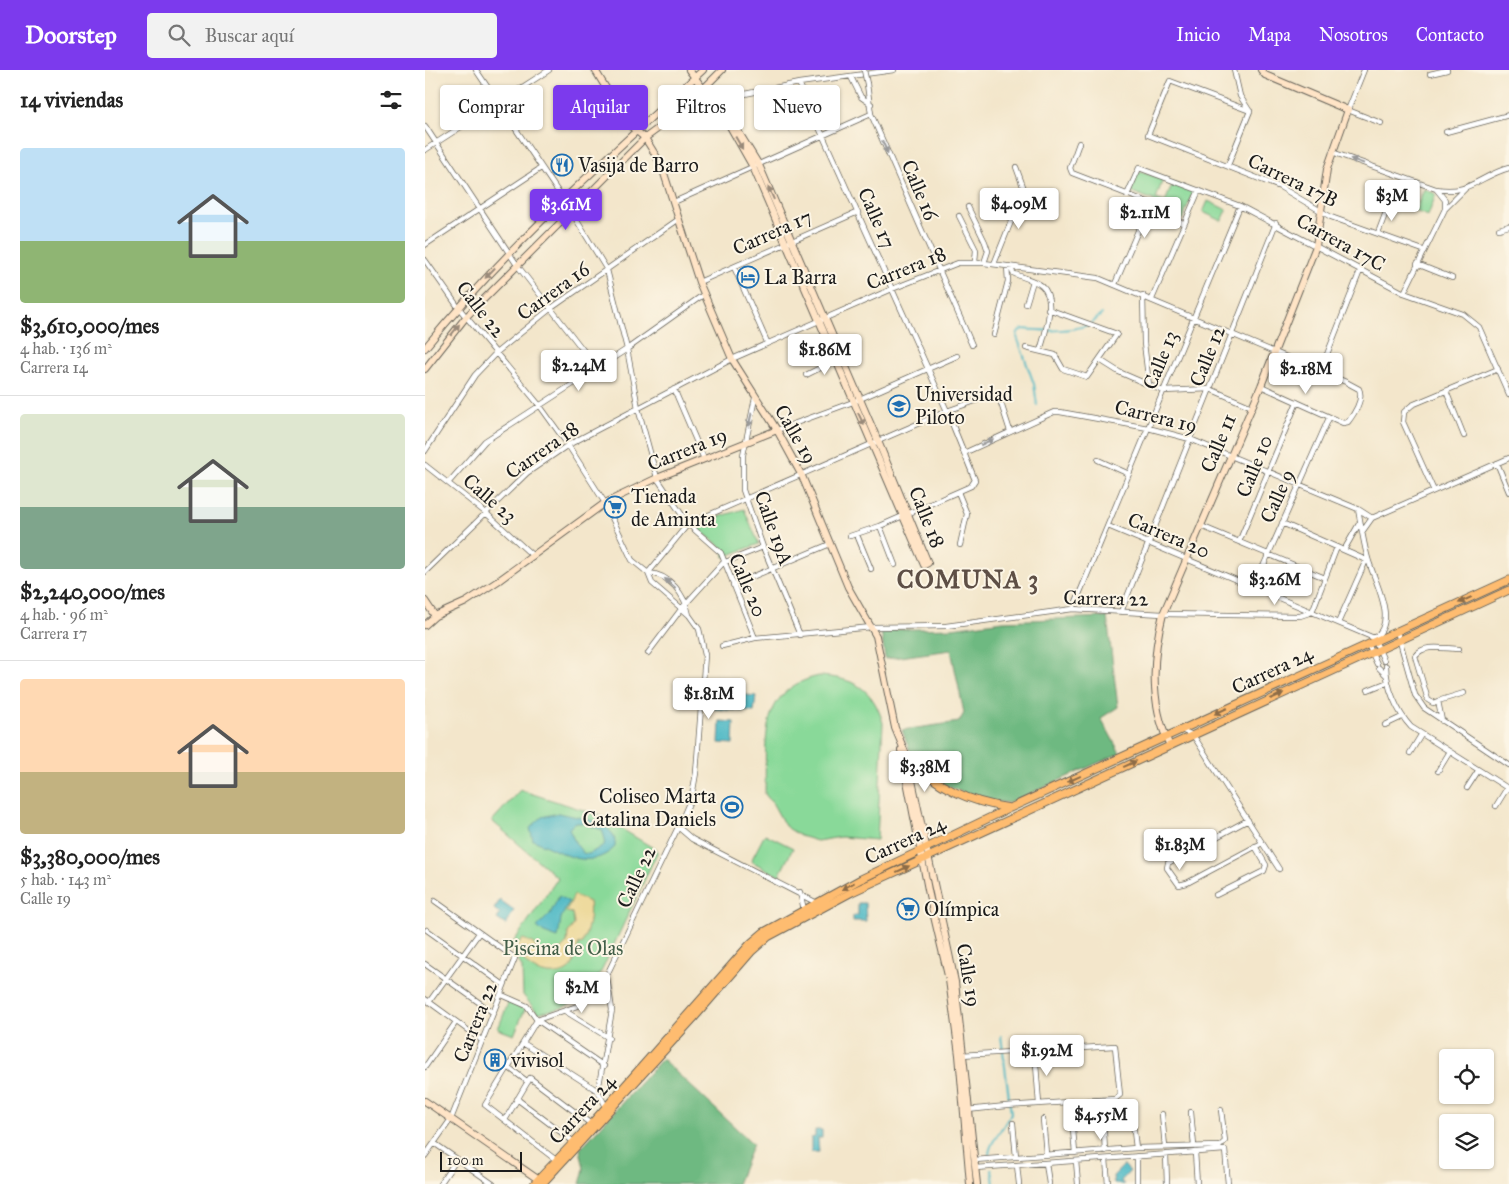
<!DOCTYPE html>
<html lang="es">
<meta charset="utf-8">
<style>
:root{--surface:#fff;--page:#f2f2f2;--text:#222;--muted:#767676;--line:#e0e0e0;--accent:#7c3aed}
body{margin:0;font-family:"IM FELL Great Primer",serif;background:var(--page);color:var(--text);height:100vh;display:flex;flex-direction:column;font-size:19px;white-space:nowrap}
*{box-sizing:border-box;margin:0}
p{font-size:16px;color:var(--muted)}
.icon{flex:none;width:28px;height:28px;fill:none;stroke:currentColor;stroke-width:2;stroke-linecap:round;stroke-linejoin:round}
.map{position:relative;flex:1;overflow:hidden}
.details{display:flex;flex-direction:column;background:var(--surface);width:425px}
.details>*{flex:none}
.guide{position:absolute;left:15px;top:15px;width:475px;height:45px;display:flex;gap:10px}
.buttons{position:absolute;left:1014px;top:979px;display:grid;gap:10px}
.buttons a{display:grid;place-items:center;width:55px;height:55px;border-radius:5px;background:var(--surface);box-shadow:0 1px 4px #0004;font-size:25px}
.scale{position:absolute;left:15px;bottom:12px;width:82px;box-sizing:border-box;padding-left:5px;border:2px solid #1c1c1c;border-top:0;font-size:14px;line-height:18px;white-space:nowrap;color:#1c1c1c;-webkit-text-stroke:4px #fcf5e5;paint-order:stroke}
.price{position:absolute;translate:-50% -42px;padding:0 11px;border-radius:5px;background:#fff;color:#222;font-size:16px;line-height:32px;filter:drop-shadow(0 1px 2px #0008)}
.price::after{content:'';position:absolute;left:50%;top:30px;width:15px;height:11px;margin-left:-8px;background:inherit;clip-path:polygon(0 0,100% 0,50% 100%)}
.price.active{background:var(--accent);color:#fff}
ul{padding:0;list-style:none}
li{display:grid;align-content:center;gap:10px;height:265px;padding:0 20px}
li+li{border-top:1px solid var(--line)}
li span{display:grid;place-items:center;height:155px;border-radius:5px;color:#555}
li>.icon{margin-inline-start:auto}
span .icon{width:90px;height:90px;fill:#fffc;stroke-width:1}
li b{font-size:21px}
h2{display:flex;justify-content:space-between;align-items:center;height:60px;padding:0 20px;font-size:21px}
.tag{padding:0 18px;border-radius:5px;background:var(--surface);box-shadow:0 1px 4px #0004;font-size:18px;line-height:45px}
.tag.active{background:var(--accent);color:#fff}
header{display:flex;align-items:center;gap:30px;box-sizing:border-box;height:70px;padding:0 25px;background:var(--accent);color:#fff}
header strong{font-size:24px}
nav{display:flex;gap:28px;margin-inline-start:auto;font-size:18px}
.search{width:350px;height:45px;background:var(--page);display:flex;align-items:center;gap:12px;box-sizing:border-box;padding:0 18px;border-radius:5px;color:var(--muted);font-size:19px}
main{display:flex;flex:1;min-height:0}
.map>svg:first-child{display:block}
</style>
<header>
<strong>Doorstep</strong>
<div class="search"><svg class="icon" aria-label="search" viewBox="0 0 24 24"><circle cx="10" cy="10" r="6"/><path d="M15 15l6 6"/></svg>Buscar aquí</div>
<nav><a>Inicio</a><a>Mapa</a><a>Nosotros</a><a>Contacto</a></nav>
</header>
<main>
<section class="details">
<h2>14 viviendas<svg class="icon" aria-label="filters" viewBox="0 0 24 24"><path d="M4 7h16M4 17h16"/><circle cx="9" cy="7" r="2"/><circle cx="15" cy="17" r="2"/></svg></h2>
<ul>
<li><span style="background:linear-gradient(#bfe0f5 60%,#8fb573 0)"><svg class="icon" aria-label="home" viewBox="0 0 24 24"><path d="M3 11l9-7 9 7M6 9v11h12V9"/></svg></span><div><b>$3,610,000/mes</b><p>4 hab. · 136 m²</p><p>Carrera 14</p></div></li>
<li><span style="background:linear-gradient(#dfe7d0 60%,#7fa58c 0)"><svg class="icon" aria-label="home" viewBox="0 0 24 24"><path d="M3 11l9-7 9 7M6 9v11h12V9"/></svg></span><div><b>$2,240,000/mes</b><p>4 hab. · 96 m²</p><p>Carrera 17</p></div></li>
<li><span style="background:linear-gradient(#ffd9b3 60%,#c2b280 0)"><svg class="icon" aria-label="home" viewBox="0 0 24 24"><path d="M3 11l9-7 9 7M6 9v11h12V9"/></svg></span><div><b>$3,380,000/mes</b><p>5 hab. · 143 m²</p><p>Calle 19</p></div></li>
</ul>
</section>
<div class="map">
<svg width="1084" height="1114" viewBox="0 0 1084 1114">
<rect width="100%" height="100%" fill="#fcf5e5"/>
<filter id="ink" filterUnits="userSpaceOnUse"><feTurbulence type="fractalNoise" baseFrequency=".02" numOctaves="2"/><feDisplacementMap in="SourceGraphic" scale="10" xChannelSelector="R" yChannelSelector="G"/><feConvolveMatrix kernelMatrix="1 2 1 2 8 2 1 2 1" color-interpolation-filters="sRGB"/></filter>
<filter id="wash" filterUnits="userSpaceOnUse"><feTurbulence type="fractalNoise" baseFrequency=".0096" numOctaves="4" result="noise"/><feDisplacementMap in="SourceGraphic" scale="20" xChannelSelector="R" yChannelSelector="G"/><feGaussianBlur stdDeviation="1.12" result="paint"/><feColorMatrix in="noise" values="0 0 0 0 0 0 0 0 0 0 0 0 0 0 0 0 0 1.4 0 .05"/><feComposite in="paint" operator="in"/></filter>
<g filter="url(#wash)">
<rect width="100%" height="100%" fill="#f3e6cb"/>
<path fill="#89d999" stroke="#527a5a" d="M716,102L738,109L731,129L740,132L748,113L767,120L768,122L757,150L726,129L704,121L712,103Z
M999,119L1011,124L1003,146L990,141Z
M783,131L802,140L797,151L778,142Z
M319,439L334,474L299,487V479L268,455Z
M394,606C429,608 448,618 458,653L452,770L416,767L392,771L375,766L360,756L348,734L340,724C342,673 331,620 394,606Z
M95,720L174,745L233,781L177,900L159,926L137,938L113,943L98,925L97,897L85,877L133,808L67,751Z
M340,764L368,778L354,806L326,791Z
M83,933L100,939L89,965L73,959Z"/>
<path fill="#6eb981" stroke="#456a4e" d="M682,547L693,637L676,648L695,683L584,733L556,730L520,715L498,699L484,679L477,660L534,652L539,643L526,580L460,589L456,560L527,558L578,551Z
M237,989L328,1074L312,1114H155L159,1099L155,1079Z"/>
<path fill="#eeda9e" stroke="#857b5d" d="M149,825L164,832C166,847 163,860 157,874L154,873C150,882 151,891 146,897C137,908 115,905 105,897C99,892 95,884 90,878L98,869L108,873L113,881H120L122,886L132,890L137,888L135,880L142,873L143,863L149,854L147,843L141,842Z"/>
<path fill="#4bb8c5" stroke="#346a70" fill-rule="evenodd" d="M291,622L331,626L329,642L289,639Z
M295,651L309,652L308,674L294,673Z
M133,743C153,748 193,750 190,777C163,803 137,782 108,770L105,758L117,747ZM149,753H158L177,760L180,769L179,775L164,784L158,783L151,774L144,759Z
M134,826L144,832L136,848L133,868L119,863L112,857L125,844Z
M75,830L89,840L81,855L72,849L75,844L69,839Z
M433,833H440L441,851H428V846L433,845Z
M390,1060H397V1068H393L394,1082H386V1068L390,1067Z
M699,1095L705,1101L696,1111L699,1114H689L688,1106Z"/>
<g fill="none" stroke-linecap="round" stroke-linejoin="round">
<path stroke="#4bb8c5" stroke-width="2" d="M667,253L677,244
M612,335L609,314L592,267L593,262L598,259C620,261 642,262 663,255
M564,1085C564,1072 580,1057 586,1043L576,966
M567,1100L569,1114"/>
</g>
</g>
<g filter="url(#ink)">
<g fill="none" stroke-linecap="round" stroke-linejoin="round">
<g stroke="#676359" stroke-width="6">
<path id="street" d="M51,0L146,141L182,200L202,279L213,338L232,408L263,454L296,483L330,568
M809,0L815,26L824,40
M939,0L923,40L956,53
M1005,4L1022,0
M426,7L436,27L446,34
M374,13L522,341L550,410L546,416L455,456L425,466
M442,14L446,44L547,275
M290,30L374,13L469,0
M825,41L745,11L723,65L855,117L906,147L998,180
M0,56L92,195L172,298
M1021,62L1084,45
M654,73L645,98L647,103L725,133L759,154
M0,80L124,0
M907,82L1011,119C1045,125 1054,106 1084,98
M803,95L825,41
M1012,120L1020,130V139
M702,125L714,98L815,136L979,223L1038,244L1054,257L1084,325
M249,132L446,44
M543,137L560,172L563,181L559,193
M534,146L551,180L550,192
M1074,159L1084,156
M953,163L964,134
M0,175L116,98
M0,190L33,237L115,336L143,375L180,433L207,490L223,503L227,513L264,545L274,559L280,585L271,703L267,726L257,749L177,915L155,935L112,950
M569,194L599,119L591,97
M992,194L1027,208
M585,196L588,203C597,208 609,209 617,216C632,229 620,264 615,281
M309,197L342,272
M274,212L433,142
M690,214L725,133
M979,223L1020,139L1040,119
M718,225L719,273L724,315
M727,229L774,120
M601,234L608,211
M569,265L583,211L582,196
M601,278L630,285L638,299L662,307L692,264L623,239
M675,290L694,302L738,321L785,319L827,337
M895,302L935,201
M381,305L411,290
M249,319L279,389
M1021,321L1039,366
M330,328L318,385V420L338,477L375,565
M352,360L428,332L532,286
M0,381L50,305L71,283L125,239L254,149
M539,383L629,342H635L723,358L765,369L933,439L947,448
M673,390L704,404
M1072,393L1084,422
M0,395L61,443L108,486
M24,412L60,371L202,279L278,225
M1009,421L978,352L979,342L987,335L1073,299
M533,422L542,444L535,475
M933,439C936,455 938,470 942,485C947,508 975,551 949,568
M857,453L941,490
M455,456L470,495
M683,456L949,568L959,591
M776,456L900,508
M937,462L947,448L1084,388
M432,465L446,499
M814,472L872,332
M919,480L935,452
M0,502L102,403L143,375L307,289L467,219L533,193H559L673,208L921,312L934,319C939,329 929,344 923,352L918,353L836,316
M223,503L263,454L522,341L570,324L574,327L585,361
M223,503C245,504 260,525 264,545
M308,515L405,474
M829,517L904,348
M648,539L815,136
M696,542L851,153
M913,553L942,488
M972,561L990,625L999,638L1084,695
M943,574L952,594
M297,576L330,568L447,557L521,556L648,539L738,544L875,546L887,542L912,477
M223,583L257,538L298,493L338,477
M961,596C961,616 972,642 986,657L1084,719
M954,598L961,605
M943,620L963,612
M1013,631L1039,623
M1017,651L1013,631L1008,633L1003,630L990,586C999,573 1020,579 1034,579
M960,655L977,647
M756,660L768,665L854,799
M985,683L996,665
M1013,701L1024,683
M1042,718L1053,701
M1071,736L1082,718
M823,750L743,793L742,798L754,815L762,813L837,773
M253,757L267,769L392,833
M375,822L379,840
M791,825L839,801L841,795L830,776
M2,860L76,913
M0,894L66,941
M77,925L102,936L112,950L179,996
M0,929L55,969
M4,932L54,863
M140,941L184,968
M112,950L60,1035L131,1090
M98,973L173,1021
M610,981L614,1034
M536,985L690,976L695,1025L690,1029L581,1036L542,1040
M0,997L31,952
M83,997L103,1012
M92,1029L149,1072
M181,1037L173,1021L187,940L182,907
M766,1042L769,1076
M737,1044L740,1077
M678,1045L680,1081
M707,1045L711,1078
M647,1048L650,1083
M618,1049L621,1084
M80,1050L105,1008L166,1054
M588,1053L591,1087
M9,1073L68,1114
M770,1082L772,1114
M741,1084L742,1114
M0,1086L26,1049L90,888L10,831
M712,1086V1114
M681,1089L683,1114
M550,1090L711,1078L795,1076L800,1071L796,1040
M651,1091L653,1114
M621,1093L624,1114
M592,1095L594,1114
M550,1098L800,1080L803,1114
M15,1114L32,1089"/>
</g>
<g stroke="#676359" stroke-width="8">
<path id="secondary" d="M170,0L203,54L220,68L236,94L274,212L307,289L352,360L377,406L423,517L451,566L470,658L482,687L530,912L552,1114
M264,0L277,17L300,40L334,95L453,371L503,493L499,495L328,97L290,30
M281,21V16L297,0
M0,278C83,176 181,89 278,0
M0,299L41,247L220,68L250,46L290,30
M0,531L10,546
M0,555L10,546L41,532L73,511L180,433L232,408L352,360
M745,676C725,635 727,587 738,544L836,316L891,176L902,99L923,40L840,5L836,0
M476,680L504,825L524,910L534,985L545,1114
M0,1031L117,1112"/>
</g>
<g stroke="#676359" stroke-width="9">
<path id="primary" d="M482,687C512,717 543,732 585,738
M109,1114L166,1054L325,874L339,862L436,809L585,738L1084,510
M117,1114L268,949L327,881L343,867L427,822L1084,520"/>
</g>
<use href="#street" stroke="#fff" stroke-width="4.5"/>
<use href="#secondary" stroke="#ffe4c6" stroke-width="6"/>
<use href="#primary" stroke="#febc70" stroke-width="7"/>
<g stroke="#676359" stroke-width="6" stroke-linecap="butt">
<path id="street-bridge" d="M439,0L442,14"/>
</g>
<use href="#street-bridge" stroke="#fff" stroke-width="4.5"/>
</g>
<defs><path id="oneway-solid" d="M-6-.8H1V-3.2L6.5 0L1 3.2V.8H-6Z" transform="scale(1.25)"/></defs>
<g fill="#998a7a">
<use href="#oneway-solid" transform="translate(314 73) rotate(60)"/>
<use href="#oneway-solid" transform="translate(346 123) rotate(-114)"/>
<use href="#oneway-solid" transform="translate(65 203) rotate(133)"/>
<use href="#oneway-solid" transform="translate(30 260) rotate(-52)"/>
<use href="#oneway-solid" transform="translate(436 349) rotate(65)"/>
</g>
<g fill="#999">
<use href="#oneway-solid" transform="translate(460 77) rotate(67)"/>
<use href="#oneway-solid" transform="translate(932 91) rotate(-160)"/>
<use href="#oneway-solid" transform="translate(325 350) rotate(103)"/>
<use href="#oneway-solid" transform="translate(562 372) rotate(-26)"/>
<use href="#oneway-solid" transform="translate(245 513) rotate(-139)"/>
</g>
<g fill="#8d6c46">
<use href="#oneway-solid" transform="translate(1040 530) rotate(155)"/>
<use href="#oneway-solid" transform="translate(852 626) rotate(-25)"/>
<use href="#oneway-solid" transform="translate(796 641) rotate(155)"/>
<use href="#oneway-solid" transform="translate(705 694) rotate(-25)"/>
<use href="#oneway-solid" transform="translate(649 709) rotate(156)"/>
<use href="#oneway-solid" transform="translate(478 799) rotate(-25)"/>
<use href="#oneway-solid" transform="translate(423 816) rotate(151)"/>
</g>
</g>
<defs>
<g id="restaurant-ring" transform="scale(1.125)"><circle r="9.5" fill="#fcf5e5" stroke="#1f6fb2" stroke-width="1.5"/><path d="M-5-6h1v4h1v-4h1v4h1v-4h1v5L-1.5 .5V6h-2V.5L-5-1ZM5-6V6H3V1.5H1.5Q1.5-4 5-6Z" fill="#1f6fb2"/></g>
<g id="hotel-ring" transform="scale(1.125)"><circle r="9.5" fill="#fcf5e5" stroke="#1f6fb2" stroke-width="1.5"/><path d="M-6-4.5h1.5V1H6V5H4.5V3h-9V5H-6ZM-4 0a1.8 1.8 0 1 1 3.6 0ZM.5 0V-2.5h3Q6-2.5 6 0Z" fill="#1f6fb2"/></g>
<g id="university-ring" transform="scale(1.125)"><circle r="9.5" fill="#fcf5e5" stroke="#1f6fb2" stroke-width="1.5"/><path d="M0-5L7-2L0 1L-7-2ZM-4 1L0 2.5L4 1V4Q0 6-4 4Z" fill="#1f6fb2"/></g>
<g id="supermarket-ring" transform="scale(1.125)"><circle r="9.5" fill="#fcf5e5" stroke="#1f6fb2" stroke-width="1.5"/><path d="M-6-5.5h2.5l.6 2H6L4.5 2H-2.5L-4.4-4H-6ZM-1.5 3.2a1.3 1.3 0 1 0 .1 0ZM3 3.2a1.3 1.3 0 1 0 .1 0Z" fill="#1f6fb2"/></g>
<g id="stadium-ring" transform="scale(1.125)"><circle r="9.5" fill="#fcf5e5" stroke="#1f6fb2" stroke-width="1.5"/><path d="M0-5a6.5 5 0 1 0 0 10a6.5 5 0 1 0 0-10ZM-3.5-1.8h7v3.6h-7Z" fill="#1f6fb2"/></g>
<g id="building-ring" transform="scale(1.125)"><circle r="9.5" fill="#fcf5e5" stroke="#1f6fb2" stroke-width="1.5"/><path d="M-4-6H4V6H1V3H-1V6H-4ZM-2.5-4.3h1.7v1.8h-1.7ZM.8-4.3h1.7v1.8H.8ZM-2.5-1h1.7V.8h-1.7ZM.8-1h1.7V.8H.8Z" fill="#1f6fb2"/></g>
</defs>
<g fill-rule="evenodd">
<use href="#restaurant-ring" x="137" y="95"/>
<use href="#hotel-ring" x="323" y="207"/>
<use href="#university-ring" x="474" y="336"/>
<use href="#supermarket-ring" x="190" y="437"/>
<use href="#stadium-ring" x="307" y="737"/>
<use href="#supermarket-ring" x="483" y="839"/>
<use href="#building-ring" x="70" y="990"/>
</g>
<g text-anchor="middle" stroke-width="4" stroke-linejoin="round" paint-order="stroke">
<g font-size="20" fill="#1c1c1c" stroke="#fcf5e5" text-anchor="start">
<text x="153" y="102">Vasija de Barro</text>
<text x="339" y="214">La Barra</text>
<text x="490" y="331">Universidad<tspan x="490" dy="23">Piloto</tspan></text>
<text x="206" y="433">Tienada<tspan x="206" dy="23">de Aminta</tspan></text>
<text x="291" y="733" text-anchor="end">Coliseo Marta<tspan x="291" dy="23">Catalina Daniels</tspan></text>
<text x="499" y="846">Olímpica</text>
<text x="86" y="997">vivisol</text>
</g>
<g font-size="20" fill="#1c1c1c" stroke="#fcf5e5">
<text transform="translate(868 110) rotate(26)" y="7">Carrera 17B</text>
<text transform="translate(495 120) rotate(67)" y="7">Calle 16</text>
<text transform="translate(452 148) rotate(66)" y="7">Calle 17</text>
<text transform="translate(347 162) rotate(-24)" y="7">Carrera 17</text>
<text transform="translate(916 172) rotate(29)" y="7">Carrera 17C</text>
<text transform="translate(481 198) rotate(-22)" y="7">Carrera 18</text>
<text transform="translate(128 221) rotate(-36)" y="7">Carrera 16</text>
<text transform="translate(56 239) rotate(52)" y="7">Calle 22</text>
<text transform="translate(782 286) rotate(-68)" y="7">Calle 12</text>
<text transform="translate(735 290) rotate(-68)" y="7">Calle 13</text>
<text transform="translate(731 346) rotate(14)" y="7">Carrera 19</text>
<text transform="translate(371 364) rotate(60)" y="7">Calle 19</text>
<text transform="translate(793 373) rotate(-67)" y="7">Calle 11</text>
<text transform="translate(262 379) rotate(-22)" y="7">Carrera 19</text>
<text transform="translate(117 380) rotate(-35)" y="7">Carrera 18</text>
<text transform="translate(829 396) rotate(-68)" y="7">Calle 10</text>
<text transform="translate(852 426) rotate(-66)" y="7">Calle 9</text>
<text transform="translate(65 428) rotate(41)" y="7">Calle 23</text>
<text transform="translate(502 447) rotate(68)" y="7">Calle 18</text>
<text transform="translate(349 458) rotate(70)" y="7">Calle 19A</text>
<text transform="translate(744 465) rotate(23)" y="7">Carrera 20</text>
<text transform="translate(323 515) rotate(67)" y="7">Calle 20</text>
<text transform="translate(681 528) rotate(1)" y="7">Carrera 22</text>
<text transform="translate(847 600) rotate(-25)" y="7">Carrera 24</text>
<text transform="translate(480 770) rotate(-25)" y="7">Carrera 24</text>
<text transform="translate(211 807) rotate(-65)" y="7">Calle 22</text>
<text transform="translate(544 905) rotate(80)" y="7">Calle 19</text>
<text transform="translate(50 952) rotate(-68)" y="7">Carrera 22</text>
<text transform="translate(157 1039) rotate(-47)" y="7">Carrera 24</text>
</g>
<g font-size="20" fill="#425e48" stroke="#fcf5e5">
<text x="138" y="885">Piscina de Olas</text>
</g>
<g font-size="25" font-weight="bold" letter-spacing="1" fill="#5e4f46" stroke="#fcf5e5">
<text x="543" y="518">COMUNA 3</text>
</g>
</g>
</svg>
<div class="buttons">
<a><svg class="icon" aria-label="locate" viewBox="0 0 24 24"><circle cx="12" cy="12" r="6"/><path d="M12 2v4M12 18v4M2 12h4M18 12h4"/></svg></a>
<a><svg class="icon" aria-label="layers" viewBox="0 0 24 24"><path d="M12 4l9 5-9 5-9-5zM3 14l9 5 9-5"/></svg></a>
</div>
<div class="scale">100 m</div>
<b class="price" style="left:967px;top:152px">$3M</b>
<b class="price" style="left:594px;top:160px">$4.09M</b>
<b class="price active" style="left:141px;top:161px">$3.61M</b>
<b class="price" style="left:720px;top:169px">$2.11M</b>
<b class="price" style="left:400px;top:306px">$1.86M</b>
<b class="price" style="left:154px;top:322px">$2.24M</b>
<b class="price" style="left:881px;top:325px">$2.18M</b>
<b class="price" style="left:850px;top:536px">$3.26M</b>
<b class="price" style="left:284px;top:650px">$1.81M</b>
<b class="price" style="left:500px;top:723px">$3.38M</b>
<b class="price" style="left:755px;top:801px">$1.83M</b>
<b class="price" style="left:157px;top:944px">$2M</b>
<b class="price" style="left:622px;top:1007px">$1.92M</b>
<b class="price" style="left:676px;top:1071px">$4.55M</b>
<div class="guide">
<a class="tag">Comprar</a>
<a class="tag active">Alquilar</a>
<a class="tag">Filtros</a>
<a class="tag">Nuevo</a>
</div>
</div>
</main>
